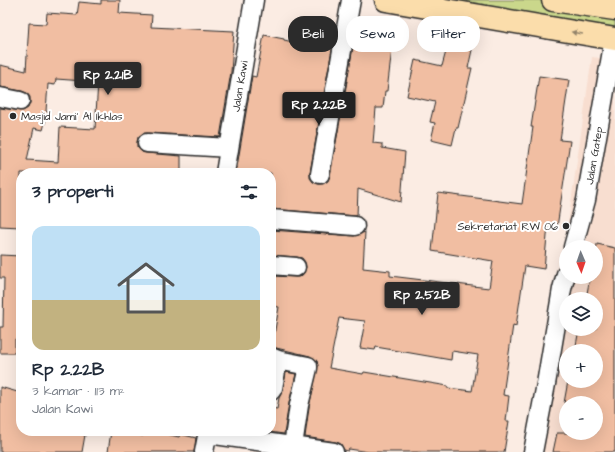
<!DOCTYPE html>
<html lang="id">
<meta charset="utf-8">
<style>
:root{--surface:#fff;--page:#f6f6f7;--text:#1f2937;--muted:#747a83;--accent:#2b2b2b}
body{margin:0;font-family:"Architects Daughter",sans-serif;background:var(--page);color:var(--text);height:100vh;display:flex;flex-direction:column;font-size:15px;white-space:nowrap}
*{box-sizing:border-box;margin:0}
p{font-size:13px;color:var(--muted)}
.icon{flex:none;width:22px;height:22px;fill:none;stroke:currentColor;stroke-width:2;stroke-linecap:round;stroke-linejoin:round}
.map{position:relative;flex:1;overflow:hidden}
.side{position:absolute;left:16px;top:168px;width:260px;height:268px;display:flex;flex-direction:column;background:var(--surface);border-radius:16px;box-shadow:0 4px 16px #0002}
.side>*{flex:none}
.guide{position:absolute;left:288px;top:16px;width:267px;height:36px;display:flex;gap:8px}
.needle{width:26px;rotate:178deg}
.controls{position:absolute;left:559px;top:240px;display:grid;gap:8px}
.controls a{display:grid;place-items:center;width:44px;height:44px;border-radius:50%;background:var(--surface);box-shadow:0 4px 16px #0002;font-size:20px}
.price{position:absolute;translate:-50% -34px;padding:0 9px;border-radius:4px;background:var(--accent);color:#fff;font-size:13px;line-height:26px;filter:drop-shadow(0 1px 2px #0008)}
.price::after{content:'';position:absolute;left:50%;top:24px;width:12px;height:9px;margin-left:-6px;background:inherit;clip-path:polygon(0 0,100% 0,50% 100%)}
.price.selected{background:#222;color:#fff}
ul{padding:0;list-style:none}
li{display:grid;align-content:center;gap:8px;height:212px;padding:0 16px}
li span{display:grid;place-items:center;height:124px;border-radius:12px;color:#555}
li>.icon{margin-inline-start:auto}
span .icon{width:72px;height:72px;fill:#fffc;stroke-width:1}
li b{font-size:17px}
h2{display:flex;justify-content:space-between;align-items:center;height:48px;padding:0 16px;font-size:17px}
.pill{padding:0 14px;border-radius:16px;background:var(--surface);box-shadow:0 4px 16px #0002;font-size:14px;line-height:36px}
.pill.selected{background:var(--accent);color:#fff}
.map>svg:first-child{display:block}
</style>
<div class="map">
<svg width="615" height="452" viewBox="0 0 615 452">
<rect width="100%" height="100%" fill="#fbece3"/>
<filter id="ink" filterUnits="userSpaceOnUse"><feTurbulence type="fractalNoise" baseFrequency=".025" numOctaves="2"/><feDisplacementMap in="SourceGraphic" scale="8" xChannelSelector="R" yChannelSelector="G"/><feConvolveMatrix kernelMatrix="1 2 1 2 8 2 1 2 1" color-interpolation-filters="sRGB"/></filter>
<g filter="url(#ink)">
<path fill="#f8ded0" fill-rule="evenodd" d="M592,57L615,60V452H535ZM566,247H596V277H566ZM566,299H596V329H566ZM566,351H596V381H566ZM566,403H596V433H566Z"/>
<path fill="#cad78b" stroke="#7a815b" d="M385,0H553L615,9V38Z"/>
<path fill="#f1bea2" stroke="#2b2b2b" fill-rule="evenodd" d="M101,0H120L119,13L152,15L151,27L234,31L231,72L220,137L148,133H143L138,137L137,142V147L142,152L146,153L181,156V173H21L20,227L0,226V108L23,111L28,108L30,103V97L27,93L22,91L0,87V65L26,71L29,23L46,24L47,13L77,15L79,2L101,4ZM56,79L98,82L95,129L60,127L58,162L27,160L34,128L43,130L48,112L46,111L48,84L55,85Z
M313,34L334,38L310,172V178L313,182L318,184H323L328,181L330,176L355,36L393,40L387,91H385L383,108H376L373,143L382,144V148L405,152L401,202L358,189L357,216L271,209V173H236L252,76L256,77L264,35L284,39V40L311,46Z
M448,44L472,50L468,68H472L458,128H456L452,145L431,140L435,123L430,122L435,102L407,96L415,60L442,66Z
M539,76L569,80L560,140L570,141L557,227L548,225L544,269L525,266L516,326L513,325L503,395L509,396L506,421H509L504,452H369L349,449L348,451L344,450L341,444L336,442L305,437L309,407L318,366L317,361L310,356L272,347L279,307L271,306V276L295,277H300L304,273L306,267L305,262L302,258L297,257L271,255V230L354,236L365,232L363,268L390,271V276L489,288L493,261L432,251L438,193L522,204L533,127H531ZM339,318L365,321L360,348L375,350L376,347L451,360L452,351L478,355L472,391L448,388V386L364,372L363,374L329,368Z
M597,244L615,248V452H553L557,433H596V403H564L568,381H596V351H575L579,329H596V299H586L590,277H596V252Z
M0,255L21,256V339H15V353H0V327H3L4,278H0Z
M286,372L296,374L289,403L284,434L261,431H271V408L277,409L279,398L283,390Z
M0,387L21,393V431H59L85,435L82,452H0Z
M111,431L143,436L144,431H154L179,437L180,434L196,438L194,452H108Z"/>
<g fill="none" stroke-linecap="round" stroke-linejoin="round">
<g stroke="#2b2b2b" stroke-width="21">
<g id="minor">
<path d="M0,97L20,101"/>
<path d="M147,143L229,148"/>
<path id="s1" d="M225,173L254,0"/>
<path d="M320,174L351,0"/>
<path d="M271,219L355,226"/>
<path id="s2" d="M573,247L586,200L614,39"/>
<path d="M271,265L296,267"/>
<path d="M271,357L278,360L308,366V368L299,405L293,446"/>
<path d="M271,391L273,388L278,360"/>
<path d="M208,434L334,452"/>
<path d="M204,452L208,431"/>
<path d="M533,452L546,384L562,289L566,274"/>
</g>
</g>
<g stroke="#2b2b2b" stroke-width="25">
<path id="major" d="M386,0L615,39
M553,0L615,9"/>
</g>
<use href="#minor" stroke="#fff" stroke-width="18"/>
<use href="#major" stroke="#fbddab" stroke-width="22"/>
</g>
<defs><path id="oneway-solid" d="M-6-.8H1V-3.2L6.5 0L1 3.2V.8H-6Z"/></defs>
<use fill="#93846b" href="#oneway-solid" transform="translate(577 33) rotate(-170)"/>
</g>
<g fill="#2b2b2b" stroke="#fff" stroke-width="1.5">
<circle cx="13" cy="116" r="4"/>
<circle cx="566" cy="226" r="4"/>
</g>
<g text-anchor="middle" stroke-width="4" stroke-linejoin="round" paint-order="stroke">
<g font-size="11" fill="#2b2b2b" stroke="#fff">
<text dy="4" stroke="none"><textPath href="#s1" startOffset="88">Jalan Kawi</textPath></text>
<text dy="4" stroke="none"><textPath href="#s2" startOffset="94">Jalan Gatep</textPath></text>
</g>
<g font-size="11" fill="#2b2b2b" stroke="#fff" text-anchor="start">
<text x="21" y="120">Masjid Jami' Al Ikhlas</text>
<text x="558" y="230" text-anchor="end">Sekretariat RW 06</text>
</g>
</g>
</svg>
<div class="controls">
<a><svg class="needle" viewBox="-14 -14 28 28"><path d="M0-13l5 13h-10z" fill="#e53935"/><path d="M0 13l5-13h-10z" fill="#747a83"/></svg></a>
<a><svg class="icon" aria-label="layers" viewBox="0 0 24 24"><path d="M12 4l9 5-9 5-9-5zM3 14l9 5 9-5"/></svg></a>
<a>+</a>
<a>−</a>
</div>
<b class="price" style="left:108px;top:96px">Rp 2.21B</b>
<b class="price selected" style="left:319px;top:126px">Rp 2.22B</b>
<b class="price" style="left:422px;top:316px">Rp 2.52B</b>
<div class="guide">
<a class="pill selected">Beli</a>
<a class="pill">Sewa</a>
<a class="pill">Filter</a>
</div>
<section class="side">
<h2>3 properti<svg class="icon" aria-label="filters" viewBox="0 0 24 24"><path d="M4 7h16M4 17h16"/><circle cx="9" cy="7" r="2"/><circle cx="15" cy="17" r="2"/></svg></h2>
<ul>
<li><span style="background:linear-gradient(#bfe0f5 60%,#c2b280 0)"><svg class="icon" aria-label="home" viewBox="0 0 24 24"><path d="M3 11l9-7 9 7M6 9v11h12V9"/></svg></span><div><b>Rp 2.22B</b><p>3 kamar · 113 m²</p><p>Jalan Kawi</p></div></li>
</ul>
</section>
</div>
